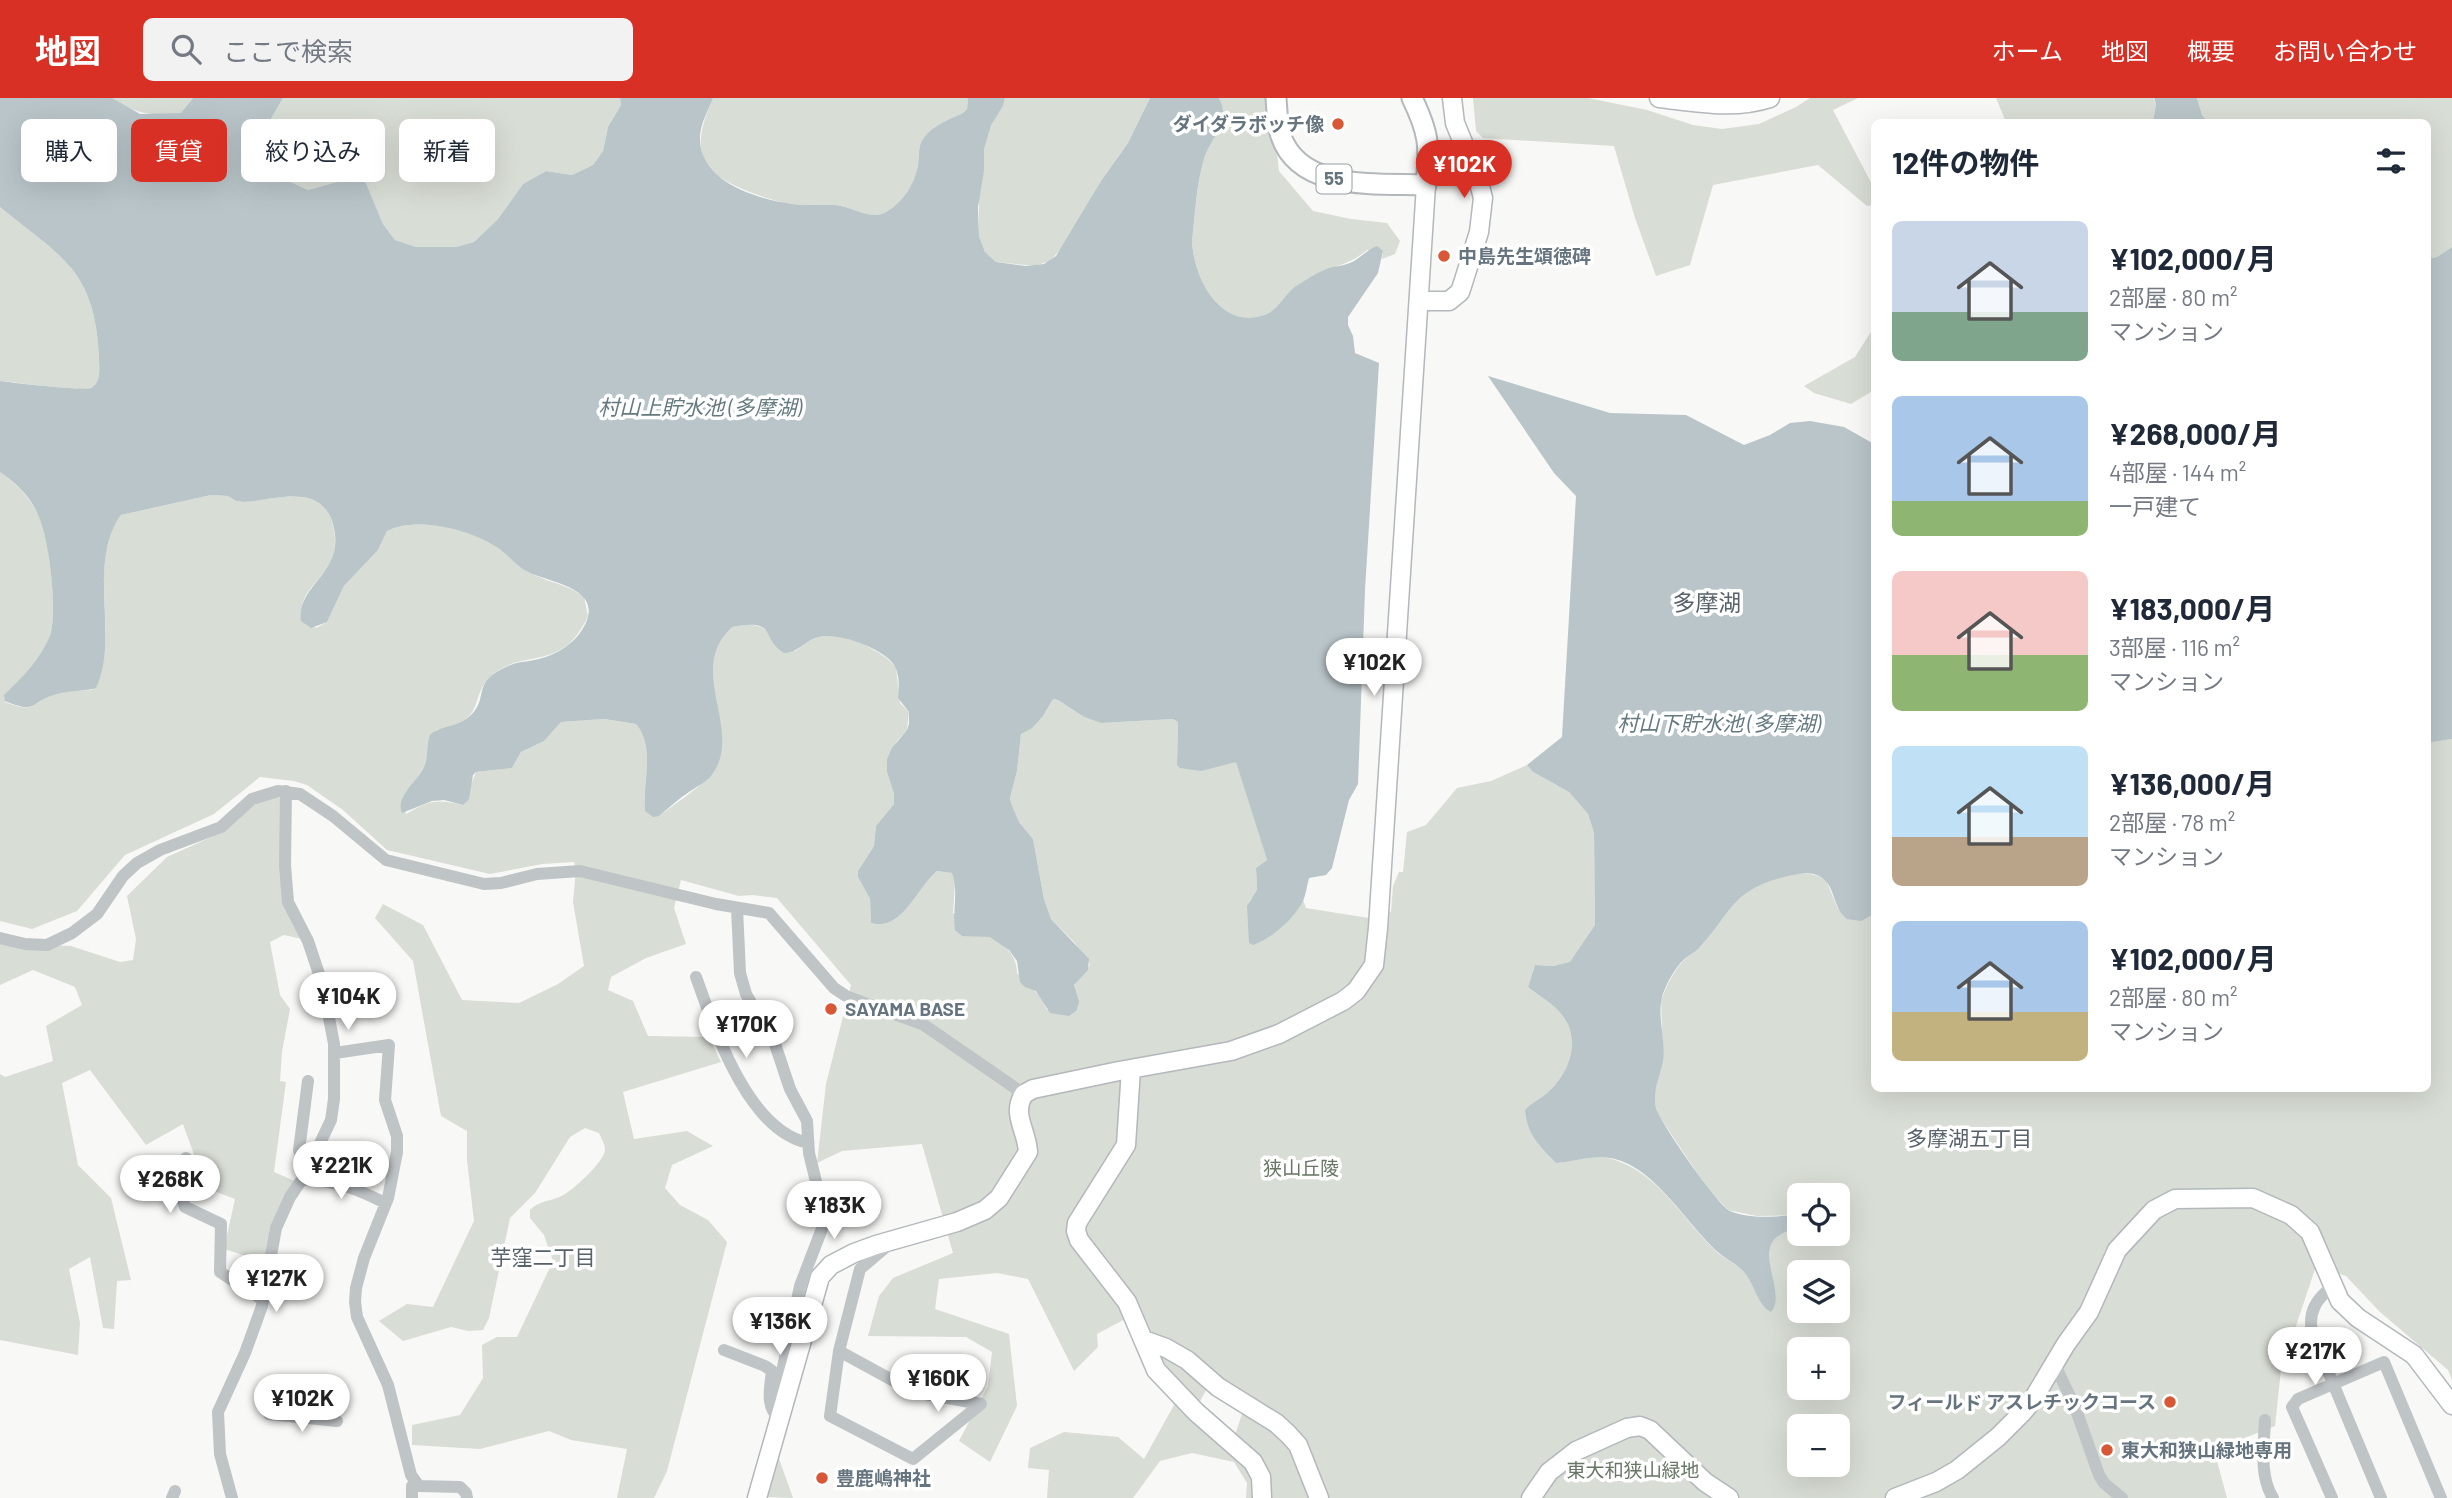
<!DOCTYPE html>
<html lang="ja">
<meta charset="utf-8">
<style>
:root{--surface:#fff;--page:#f2f2f3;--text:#1f2937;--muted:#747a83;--accent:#d93025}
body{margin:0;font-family:Barlow,"Noto Sans JP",sans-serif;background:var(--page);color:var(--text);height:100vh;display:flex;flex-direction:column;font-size:26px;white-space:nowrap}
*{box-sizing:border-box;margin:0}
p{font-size:23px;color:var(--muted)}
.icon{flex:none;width:38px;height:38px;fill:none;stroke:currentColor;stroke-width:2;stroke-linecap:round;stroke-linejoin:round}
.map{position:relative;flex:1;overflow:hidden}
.panel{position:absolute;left:1871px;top:21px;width:560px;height:973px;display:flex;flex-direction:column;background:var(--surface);border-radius:10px;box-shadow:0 7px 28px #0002}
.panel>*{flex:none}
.hud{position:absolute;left:21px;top:21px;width:665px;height:63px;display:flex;gap:14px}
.controls{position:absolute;left:1787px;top:1085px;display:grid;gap:14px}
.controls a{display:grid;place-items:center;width:63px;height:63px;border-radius:10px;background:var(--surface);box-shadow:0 7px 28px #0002;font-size:35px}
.price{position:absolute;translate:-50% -60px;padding:0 16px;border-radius:24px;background:#fff;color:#222;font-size:23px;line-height:46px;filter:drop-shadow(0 2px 4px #0008)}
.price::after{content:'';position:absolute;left:50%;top:42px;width:21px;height:16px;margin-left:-10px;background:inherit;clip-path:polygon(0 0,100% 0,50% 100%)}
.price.selected{background:var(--accent);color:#fff}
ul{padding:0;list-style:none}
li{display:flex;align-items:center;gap:21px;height:175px;padding:0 21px}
li span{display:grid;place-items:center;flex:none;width:196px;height:140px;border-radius:10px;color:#555}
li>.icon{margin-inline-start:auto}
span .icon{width:84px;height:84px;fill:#fffc;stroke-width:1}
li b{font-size:30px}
h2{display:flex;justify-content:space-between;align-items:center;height:84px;padding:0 21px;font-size:30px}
.chip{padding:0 24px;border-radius:10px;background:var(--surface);box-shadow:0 7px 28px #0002;font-size:24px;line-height:63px}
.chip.selected{background:var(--accent);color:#fff}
header{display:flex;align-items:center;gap:42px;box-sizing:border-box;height:98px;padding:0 35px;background:var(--accent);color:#fff}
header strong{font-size:33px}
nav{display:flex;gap:38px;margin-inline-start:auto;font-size:24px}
.search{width:490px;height:63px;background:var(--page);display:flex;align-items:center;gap:18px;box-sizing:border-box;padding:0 24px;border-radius:10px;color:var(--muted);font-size:26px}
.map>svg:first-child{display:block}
</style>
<header>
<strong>地図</strong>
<div class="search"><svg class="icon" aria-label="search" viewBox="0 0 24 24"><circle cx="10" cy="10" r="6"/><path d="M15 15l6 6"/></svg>ここで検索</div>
<nav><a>ホーム</a><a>地図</a><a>概要</a><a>お問い合わせ</a></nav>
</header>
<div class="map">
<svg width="2452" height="1400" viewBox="0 0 2452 1400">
<rect width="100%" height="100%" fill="#f8f8f6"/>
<path fill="#d8ddd5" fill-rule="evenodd" d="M112,0H193L181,15C151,17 138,18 112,0Z
M283,0H620L621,7L608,29L603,53L593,67L572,77L546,73L523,86L498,121L474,144L456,149H416L395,142L383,126L366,85L355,79L308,92L273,76L268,26Z
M713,0H968L967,11L963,15C950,21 931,28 923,41C916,52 920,65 916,77C911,92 899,106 886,114C871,123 851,108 835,107C821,106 806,108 792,106C773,103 753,96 736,88C691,67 696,40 713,0Z
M1005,0H1150L1128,45L1101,83L1067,144L1050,163L1034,168L996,164L985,154L979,138V94L984,73V52L991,26L1003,8Z
M1219,0H1276V46L1279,73L1313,113L1351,121L1387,125L1400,143L1395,156L1382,161L1383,153L1367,152C1350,167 1329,169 1310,180C1304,184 1297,187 1292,192C1283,199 1275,214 1264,217C1220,232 1194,180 1192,144C1195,117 1196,88 1204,61C1210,41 1232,22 1219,0Z
M1473,0H1588L1647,12L1693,27L1722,31L1759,26L1796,9L1810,0H1858L1833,12L1874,90V107L1867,108L1818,67L1713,87L1690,167L1656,178L1635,120L1614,48L1483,40L1476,33Z
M1996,0H2153L2156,6L2153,24H2006Z
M2197,0H2452V149L2437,159L2427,161V24H2208L2202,17Z
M0,109C62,160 95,171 99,260C99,270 102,284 91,290C83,294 15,284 0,283Z
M1874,224V292L1851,306L1814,295L1804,288L1855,259L1874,229Z
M0,374C16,385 31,401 39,418C49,441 58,513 50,536C42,561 20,582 5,604C38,617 31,603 58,595C69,592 81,593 92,592C124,546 84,468 121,417L211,397L228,398L236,403L244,404C275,401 324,385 333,428C336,440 336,454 330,466C323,478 309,489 304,501C302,505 301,512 301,517L316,530L327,524L344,488L378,452L387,433C416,418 471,431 496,448C507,455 515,466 525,472C544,484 566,485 584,499L588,518C561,577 523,548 490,579C473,595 482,615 457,627C451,631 443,630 436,632L424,669L401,705L406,716C430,702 436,701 463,707L476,674L512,670L521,654L544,643L561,624L603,621L636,626C656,650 642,685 645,713L659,718C672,708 707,685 713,673C739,627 686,572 731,529C752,525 765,524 774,545L795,553C804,546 814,539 825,538C844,535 886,554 896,570L900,605L909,614L907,632L897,643L887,661V674L894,696V706L876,728L874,748L858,773V779L870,801L871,825C901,834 917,789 937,773L953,775L955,785L953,815C975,829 1018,845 1017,875L1041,899L1047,912H1077C1081,903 1074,899 1074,890C1074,881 1087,875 1090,866L1074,844L1051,821L1044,801L1033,741L1019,724L1011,705L1010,700L1017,673L1021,636L1043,618L1053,601L1058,602L1084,619L1101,625L1173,621L1178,624L1177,667L1236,663L1267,762L1256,770L1257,793L1249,804L1281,829L1303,802L1306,810L1369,820L1391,814L1393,788L1399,774H1403L1407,734L1426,727L1457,690L1491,683L1527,667L1533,674L1569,694L1588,716L1594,735L1595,827L1570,865L1554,868L1535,867L1528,889C1539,898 1553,905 1562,917C1582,942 1569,976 1547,995C1540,1001 1532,1005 1525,1012C1526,1035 1540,1049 1556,1065C1576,1064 1596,1055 1615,1062C1661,1077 1684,1124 1718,1155C1728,1163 1740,1168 1748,1178C1754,1187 1758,1198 1763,1207L1775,1198C1773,1183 1764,1154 1774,1142C1780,1135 1791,1132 1799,1128V1136H1838V1097H1799V1117L1757,1118L1728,1112L1708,1091L1657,1015L1654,998L1663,961L1661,903C1666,888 1674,872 1685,861C1690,856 1696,854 1701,848C1712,834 1721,817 1733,805C1754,784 1800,765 1826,782L1838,811L1874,816V990H2427V645L2452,641V1282L2448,1272L2380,1214L2346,1178L2316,1168L2295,1231L2285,1234L2275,1328L2214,1352L2227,1400H1246L1247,1385L1234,1364L1192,1355L1160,1363L1133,1400H1047L1049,1372L1028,1370L1030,1350L1064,1334L1118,1339L1144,1361L1174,1307L1152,1277L1125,1221L1097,1236L1098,1249L1074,1273L1028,1181L997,1175L939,1181L935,1211L1009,1236L1017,1308L990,1364L959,1343L988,1288L992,1254L966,1239L868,1238L879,1198L893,1180L953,1155L922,1046L842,1053L817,1065L826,986L851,887L777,800L753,797L739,798L681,782L674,810L686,846L646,860L611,879L608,892L633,903L648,938L709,939L721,964L623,994L634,1041L687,1033L713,1048L672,1067L665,1090L680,1107L708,1122L727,1144L667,1373L654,1400H617L627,1351L571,1342L549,1333L480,1351L412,1347V1327L460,1317L483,1280L482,1247L497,1239H517L553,1163L544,1137L530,1120V1112C542,1101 552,1104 565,1096C574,1091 606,1062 605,1051C605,1046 601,1040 599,1035L585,1030L570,1039L535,1095L510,1120L489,1220L483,1232L468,1233L451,1229L403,1243L379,1223L407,1206L433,1209L474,1123L467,1062V1033L441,1018L413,863L375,820L383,806L423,827L462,902L519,905L558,886L584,868L573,804L576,771L574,764L542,766L490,776L387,752L343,712L307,687L294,683L260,679L214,716L125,757L77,813L32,831L0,823ZM1799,1174H1838V1213H1799ZM1799,1251H1838V1290H1799ZM1213,1280L1247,1301L1233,1343L1195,1312ZM1799,1328H1838V1367H1799Z
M278,698L283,704L281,771L302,841L284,837L270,844L280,897L290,911L282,954L280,983L286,984L274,1074L297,1084L260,1192L244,1184L256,1161L224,1151L235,1101L206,1090L183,1026L146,1047L90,972L62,985L78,1067L111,1100L131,1182L117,1183L114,1231L103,1230L90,1159L69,1171L80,1225L78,1257L0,1242V976L5,979L53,963L46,928L82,907L75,889L33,872L0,887V845L71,848L120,864L133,862L136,841L127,798L167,759L218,736L257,705Z
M776,1352L793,1400L763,1399Z"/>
<path fill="#b9c5c9" d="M0,0H112L140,16L181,15L193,0H283L268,26L273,76L308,92L355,79L366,85L383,126L395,142L416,149H456L474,144L498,121L523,86L546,73L572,77L593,67L603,53L608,29L621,7L620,0H713C708,13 700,26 700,40C699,84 757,101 792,106C806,108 821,106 835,107C851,108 871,123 886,114C903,104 915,86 918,67C919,58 918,48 923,41C931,28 950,21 963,15L967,11L968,0H1005L1003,8L991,27L984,52V73L978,109L979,138L985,154L996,164L1026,168L1044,166L1056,158L1101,83L1128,45L1150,0H1219C1232,22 1210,41 1204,61C1196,88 1195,117 1192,144C1194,180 1220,232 1264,217C1276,214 1285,196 1296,188C1306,182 1318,174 1329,170C1336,168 1343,168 1350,165C1360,161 1366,152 1377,148L1383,153L1378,175L1348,219V227L1353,238L1355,255L1379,265L1365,492L1358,686L1349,702L1332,770L1326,777L1309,780C1307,787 1306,796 1303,803C1294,821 1272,840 1253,847L1249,845L1247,808L1257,792L1256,770L1267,762L1236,664L1201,673L1180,670L1177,667L1178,624L1173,621L1101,625L1084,619L1058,602L1053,601L1043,618L1032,630L1021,636L1017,673L1010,700L1011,705L1019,724L1033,741L1044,801L1051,821L1089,861L1088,872L1074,887L1079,904L1077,912L1069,918L1050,915L1036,893L1025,889L1020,884L1017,863L1009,852L990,839L962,838L955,832C952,813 959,793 952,775L937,773C917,789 902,834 871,825L870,801L858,779V773L874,748L876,728L894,706V696L887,674V661L892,650L907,632L909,626V614L898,600C899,589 900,577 894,567C884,551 838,534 819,539C806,542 797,555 784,555C760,540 778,520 732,529C684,573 746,633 711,678C705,685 696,689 689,694C678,701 669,710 659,718L653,719L645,713C642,685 656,650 636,626L604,621L561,624L544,643L521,654L512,670L476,674L473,677L469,701L463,707L444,702L432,703L402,715C395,700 416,684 423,671C429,660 426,648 430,637C442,626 458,631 472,616C489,598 471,584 508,568C516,564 525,564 534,562C556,558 579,544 587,522C599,489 548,484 528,474C516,468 507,455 495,448C469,431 416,418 387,433L378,452L344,488L327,524L311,530L301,523C296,484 349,476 332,423C319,385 274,402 244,404L236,403L228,398L211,397L121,417C86,466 120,540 96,590C83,594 69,592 57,596C30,603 38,617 5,603L4,597C22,580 41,561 50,537C58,513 49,442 39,419C32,400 16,385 0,374V283C14,285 84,293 91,290C102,284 99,270 99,260C95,171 62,160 0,109Z
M2154,0H2197L2202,17L2208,24H2153L2156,6Z
M2452,149V641L2427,645V161L2437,159Z
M1488,278L1610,315L1686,317L1744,347L1770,337L1790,325L1810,323L1844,329L1874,346V816L1861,823L1847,821C1832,810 1836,786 1819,778C1809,773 1798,776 1788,778C1732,791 1733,812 1700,849C1696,854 1692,855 1687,859C1676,867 1666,886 1662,899C1657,920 1666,942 1663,963C1660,979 1652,994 1656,1010C1659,1023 1718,1108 1730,1113C1751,1122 1777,1118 1799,1117V1128C1791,1132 1780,1135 1774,1142C1759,1160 1786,1198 1771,1214C1757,1207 1755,1186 1744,1174C1737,1166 1727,1162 1719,1155C1687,1127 1654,1067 1610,1060C1592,1057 1574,1064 1556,1065C1540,1049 1526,1035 1525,1012C1531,1005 1540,1001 1547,995C1569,976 1582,942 1562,917C1553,905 1539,898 1528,889L1535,867L1554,868L1570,864L1595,827L1594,735L1588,716L1569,694L1533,674L1527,667L1562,639L1576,398L1554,375Z"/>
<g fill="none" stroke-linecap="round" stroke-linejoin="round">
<g stroke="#b2b8bc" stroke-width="21">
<path id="secondary" d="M1659,0C1695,4 1734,12 1770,0
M1420,203H1449L1460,194L1463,185L1479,134L1483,100L1478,81L1455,25L1452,0
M1131,971L1126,1047L1077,1125L1076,1133L1079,1142L1127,1204L1156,1272L1196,1314L1253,1364L1261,1379L1262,1400
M1144,1242L1166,1250L1187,1262L1218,1289L1276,1325L1288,1336L1298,1347L1319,1400
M757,1400L820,1179L831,1167L854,1155L876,1147L957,1124L985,1112L999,1100L1028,1054C1027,1032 1011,1016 1024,996L1033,991L1119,973L1231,953L1279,936L1343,903L1356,893L1374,867L1378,830L1426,87
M1531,1400L1549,1374L1576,1353L1627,1330L1640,1328L1650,1332L1705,1384L1729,1400
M1895,1400L1936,1384L1957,1372L1998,1339L2022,1315L2032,1303L2066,1246L2089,1214L2117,1152L2154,1112L2175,1101L2253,1100L2291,1117L2310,1134L2340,1203L2358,1220L2414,1257L2452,1307"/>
</g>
<g stroke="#b3b8bc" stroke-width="23">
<path id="primary" d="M1276,0C1277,12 1277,27 1281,38C1300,94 1379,85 1426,87C1430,48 1429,35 1412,0"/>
</g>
<path stroke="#bfc4c7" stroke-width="12" d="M737,810L740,875L746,896L775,946L790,991L807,1023L809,1055L820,1100L823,1128L800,1188L779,1288L783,1305
M0,840L25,846L47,847L72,835L97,816L123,778L137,765L160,752L221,729L252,701L278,693L300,696L333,718L386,762L484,786L501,785L537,776L580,773L716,806L769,815L834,890L846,898L924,927L1024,996
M696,879C715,931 747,1032 808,1045
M335,955L389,947L385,1002L397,1038V1054L388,1100L364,1160L356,1190L355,1204L357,1219L388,1287L411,1377L419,1388L460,1389L466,1395L467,1400
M186,1060L174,1073L185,1109L221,1126L220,1174L263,1202
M305,1076L299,1052L308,983
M302,1081C333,1082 358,1091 385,1105
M2332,1189C2316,1201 2308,1214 2312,1235L2381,1400
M724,1252L765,1268L772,1273C770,1291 765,1309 780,1321
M839,1253L914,1294L981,1306L913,1361L830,1318L839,1253L860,1171L892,1144
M2054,1265L2075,1309L2099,1377L2104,1385L2122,1400
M269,1316L337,1323
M2265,1322C2264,1348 2259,1377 2273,1400
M172,1400L175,1393
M232,1400L220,1356L218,1314L245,1255L262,1208L276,1130L290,1099L305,1077L331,1022L334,1001V946L323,888L308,843L288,804L285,767L286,693
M412,1400V1388L416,1384
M2332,1400L2292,1309L2298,1301L2384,1264L2441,1400"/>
<use href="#secondary" stroke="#fff" stroke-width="18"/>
<use href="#primary" stroke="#fff" stroke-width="19"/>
</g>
<g fill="#d85736" stroke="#fff" stroke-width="2.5">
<circle cx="1338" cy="26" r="7"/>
<circle cx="1444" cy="158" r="7"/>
<circle cx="831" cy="911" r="7"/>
<circle cx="2170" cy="1304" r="7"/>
<circle cx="2107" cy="1352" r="7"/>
<circle cx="822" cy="1380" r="7"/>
</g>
<g text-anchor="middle" stroke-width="7" stroke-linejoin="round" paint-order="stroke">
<rect fill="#fff" stroke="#939ea5" stroke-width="2" x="1316.5" y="66.5" width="35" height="29" rx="5"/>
<g font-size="18" font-weight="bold" fill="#65747f">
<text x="1334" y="87">55</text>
</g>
<g font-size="19" font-weight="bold" fill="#65747f" stroke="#fff" text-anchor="start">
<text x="1324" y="33" text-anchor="end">ダイダラボッチ像</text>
<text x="1458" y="165">中島先生頌徳碑</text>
<text x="845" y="918">SAYAMA BASE</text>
<text x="2156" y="1311" text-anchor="end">フィールド アスレチックコース</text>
<text x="2121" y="1359">東大和狭山緑地専用</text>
<text x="836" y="1387">豊鹿嶋神社</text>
</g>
<g font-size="19" fill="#677764" stroke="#fff">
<text x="1301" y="1077">狭山丘陵</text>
<text x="1633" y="1379">東大和狭山緑地</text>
</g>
<g font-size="21" font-style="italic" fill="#657a80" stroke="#fff">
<text x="700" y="317">村山上貯水池 (多摩湖)</text>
<text x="1719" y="633">村山下貯水池 (多摩湖)</text>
</g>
<g font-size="21" fill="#57626a" stroke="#fff">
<text x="1969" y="1048">多摩湖五丁目</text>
<text x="543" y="1167">芋窪二丁目</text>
</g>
<g font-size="23" fill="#57626a" stroke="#fff">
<text x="1707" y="513">多摩湖</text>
</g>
</g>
</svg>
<div class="controls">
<a><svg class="icon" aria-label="locate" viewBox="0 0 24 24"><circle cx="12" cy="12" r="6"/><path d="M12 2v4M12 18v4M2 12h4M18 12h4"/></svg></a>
<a><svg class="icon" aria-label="layers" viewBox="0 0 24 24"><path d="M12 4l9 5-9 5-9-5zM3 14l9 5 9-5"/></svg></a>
<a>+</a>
<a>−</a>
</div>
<b class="price selected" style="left:1464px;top:102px">¥102K</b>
<b class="price" style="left:1374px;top:600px">¥102K</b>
<b class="price" style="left:348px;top:934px">¥104K</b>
<b class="price" style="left:746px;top:962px">¥170K</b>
<b class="price" style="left:341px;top:1103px">¥221K</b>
<b class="price" style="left:170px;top:1117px">¥268K</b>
<b class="price" style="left:834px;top:1143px">¥183K</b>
<b class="price" style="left:276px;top:1216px">¥127K</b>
<b class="price" style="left:780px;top:1259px">¥136K</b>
<b class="price" style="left:2315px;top:1289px">¥217K</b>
<b class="price" style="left:938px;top:1316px">¥160K</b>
<b class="price" style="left:302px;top:1336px">¥102K</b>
<div class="hud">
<a class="chip">購入</a>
<a class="chip selected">賃貸</a>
<a class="chip">絞り込み</a>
<a class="chip">新着</a>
</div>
<section class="panel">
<h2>12件の物件<svg class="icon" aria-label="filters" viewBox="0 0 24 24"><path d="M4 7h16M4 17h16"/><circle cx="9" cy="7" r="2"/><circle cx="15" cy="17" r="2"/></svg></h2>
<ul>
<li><span style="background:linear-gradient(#c9d6e8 65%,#7fa58c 0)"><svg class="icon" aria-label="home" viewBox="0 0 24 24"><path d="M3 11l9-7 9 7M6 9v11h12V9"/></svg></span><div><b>¥102,000/月</b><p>2部屋 · 80 m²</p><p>マンション</p></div></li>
<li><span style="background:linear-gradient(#a9c7e8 75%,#8fb573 0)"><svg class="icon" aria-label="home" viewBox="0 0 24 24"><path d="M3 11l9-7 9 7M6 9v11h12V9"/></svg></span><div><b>¥268,000/月</b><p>4部屋 · 144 m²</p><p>一戸建て</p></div></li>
<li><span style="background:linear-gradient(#f6c9c9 60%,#8fb573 0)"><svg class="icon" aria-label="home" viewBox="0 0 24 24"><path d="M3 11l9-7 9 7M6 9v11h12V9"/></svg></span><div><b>¥183,000/月</b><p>3部屋 · 116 m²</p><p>マンション</p></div></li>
<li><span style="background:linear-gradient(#bfe0f5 65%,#b9a48a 0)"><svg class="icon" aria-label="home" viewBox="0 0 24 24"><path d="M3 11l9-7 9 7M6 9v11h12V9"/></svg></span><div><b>¥136,000/月</b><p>2部屋 · 78 m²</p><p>マンション</p></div></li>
<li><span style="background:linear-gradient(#a9c7e8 65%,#c2b280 0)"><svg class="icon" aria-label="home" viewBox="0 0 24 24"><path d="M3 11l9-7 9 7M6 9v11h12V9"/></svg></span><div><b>¥102,000/月</b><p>2部屋 · 80 m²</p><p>マンション</p></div></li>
</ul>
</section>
</div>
